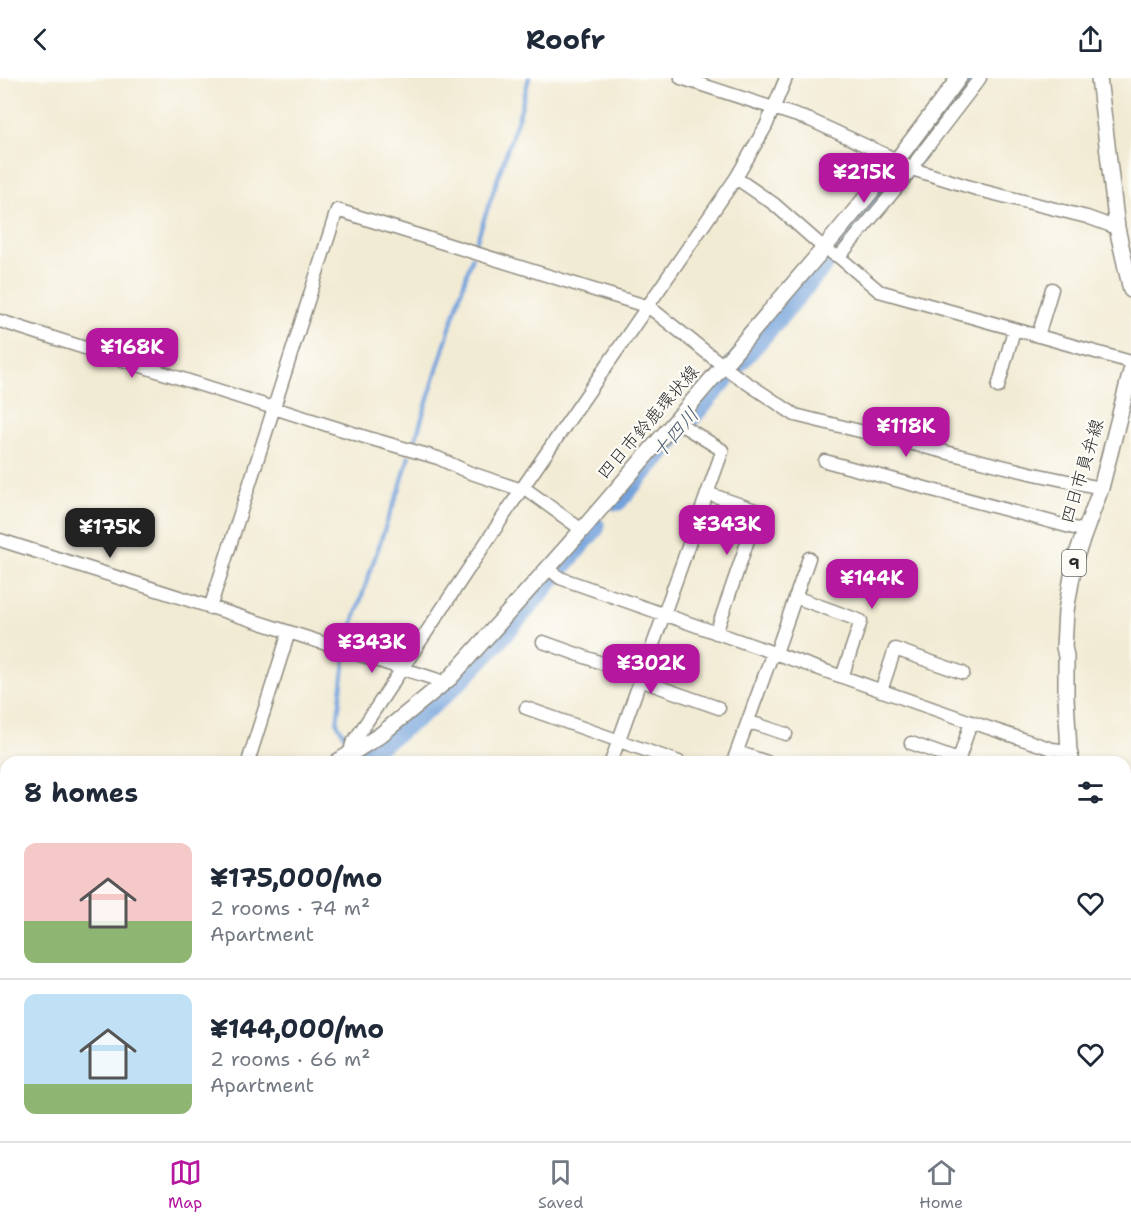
<!DOCTYPE html>
<meta charset="utf-8">
<style>
:root{--surface:#fff;--page:#f6f6f7;--text:#1f2937;--muted:#747a83;--line:#e0e1e3;--accent:#b5179e}
body{margin:0;font-family:"Shantell Sans","Klee One",sans-serif;background:var(--page);color:var(--text);height:100vh;display:flex;flex-direction:column;font-size:22px;white-space:nowrap}
*{box-sizing:border-box;margin:0}
p{font-size:20px;color:var(--muted)}
.icon{flex:none;width:33px;height:33px;fill:none;stroke:currentColor;stroke-width:2;stroke-linecap:round;stroke-linejoin:round}
.map{position:relative;flex:1;overflow:hidden}
.drawer{position:absolute;left:0px;top:678px;width:1131px;height:386px;display:flex;flex-direction:column;background:var(--surface);border-radius:18px 18px 0 0;box-shadow:0 3px 9px #0003}
.drawer>*{flex:none}
.price{position:absolute;translate:-50% -51px;padding:0 14px;border-radius:12px;background:var(--accent);color:#fff;font-size:20px;line-height:39px;filter:drop-shadow(0 2px 3px #0008)}
.price::after{content:'';position:absolute;left:50%;top:36px;width:18px;height:14px;margin-left:-9px;background:inherit;clip-path:polygon(0 0,100% 0,50% 100%)}
.price.active{background:#222;color:#fff}
ul{padding:0;list-style:none}
li{display:flex;align-items:center;gap:18px;height:150px;padding:0 24px}
li+li{border-top:2px solid var(--line)}
li span{display:grid;place-items:center;flex:none;width:168px;height:120px;border-radius:12px;color:#555}
li>.icon{margin-inline-start:auto}
span .icon{width:72px;height:72px;fill:#fffc;stroke-width:1}
li b{font-size:26px}
h2{display:flex;justify-content:space-between;align-items:center;height:72px;padding:0 24px;font-size:26px}
header{display:flex;justify-content:space-between;align-items:center;height:78px;padding:0 24px;background:var(--surface);font-size:27px;font-weight:700}
.menu{display:flex;justify-content:space-around;align-items:center;height:84px;border-top:2px solid var(--line);background:var(--surface);font-size:16px;color:var(--muted)}
.menu a{display:grid;justify-items:center;gap:3px}
.menu .active{color:var(--accent)}
.map>svg:first-child{display:block}
</style>
<header><svg class="icon" aria-label="back" viewBox="0 0 24 24"><path d="M15 5l-7 7 7 7"/></svg>Roofr<svg class="icon" aria-label="share" viewBox="0 0 24 24"><path d="M12 15V3M7 8l5-5 5 5M5 13v7h14v-7"/></svg></header>
<div class="map">
<svg width="1131" height="1063" viewBox="0 0 1131 1063">
<rect width="100%" height="100%" fill="#fdfcf7"/>
<filter id="ink" filterUnits="userSpaceOnUse"><feTurbulence type="fractalNoise" baseFrequency=".0167" numOctaves="2"/><feDisplacementMap in="SourceGraphic" scale="12" xChannelSelector="R" yChannelSelector="G"/><feConvolveMatrix kernelMatrix="1 2 1 2 8 2 1 2 1" color-interpolation-filters="sRGB"/></filter>
<filter id="wash" filterUnits="userSpaceOnUse"><feTurbulence type="fractalNoise" baseFrequency=".008" numOctaves="4" result="noise"/><feDisplacementMap in="SourceGraphic" scale="24" xChannelSelector="R" yChannelSelector="G"/><feGaussianBlur stdDeviation="1.35" result="paint"/><feColorMatrix in="noise" values="0 0 0 0 0 0 0 0 0 0 0 0 0 0 0 0 0 1.4 0 .05"/><feComposite in="paint" operator="in"/></filter>
<g filter="url(#wash)">
<rect width="100%" height="100%" fill="#f2ebd4"/>
<g fill="none" stroke-linecap="round" stroke-linejoin="round">
<path stroke="#73a2dc" stroke-width="4" d="M475,168L520,34L529,0
M413,369L472,179
M317,684L348,664L337,645L348,559L389,438L399,413L409,378
M0,716L6,718
M783,1058L797,1063"/>
<path stroke="#73a2dc" stroke-width="22" d="M617,422L773,244L890,107L971,0
M352,684C389,659 425,634 457,603C506,555 549,501 594,449
M0,728L6,730"/>
</g>
</g>
<g filter="url(#ink)">
<g fill="none" stroke-linecap="round" stroke-linejoin="round">
<g stroke="#8e8b80" stroke-width="15">
<path id="minor" d="M681,0L810,42L897,82L912,91L983,113L1087,139L1117,150
M736,100L774,126L824,170
M833,176L839,179L905,100L917,82L980,0
M839,179L879,213L1131,284
M0,243L365,359L438,380L468,394L522,412
M1038,258L1052,211
M998,309L1014,252
M825,383L1085,453
M523,409L582,452
M707,415L758,433L716,555
M0,462L289,554L248,684
M548,490L560,500L971,644L1052,671L1069,673
M795,519L861,543L842,599
M210,530L337,132L649,229L735,297L795,337L1030,395L1101,410
M289,554L438,602L442,607
M543,564L641,599
M776,575L809,480
M641,600L648,605L719,630
M881,613L895,571L963,595
M526,630L679,684
M747,646H756L786,656
M911,665L958,682
M737,674L767,684
M349,678L352,666L523,409L736,100L766,48L786,0
M611,684L722,374V372L688,351L676,341
M733,684L773,574
M958,684L971,644
M0,737L6,738
M1125,830H1131
M0,957L6,958
M132,1058L148,1063
M241,1058L257,1063
M333,1063H334
M376,1063L378,1058
M480,1063L482,1058
M699,1063L700,1058"/>
</g>
<g stroke="#8e8b80" stroke-width="18">
<path id="major" d="M1099,0L1117,150L1131,212
M337,684L379,658L450,600L582,452L825,169L897,82L959,0
M1072,684L1069,673L1066,620V578L1064,569L1066,533L1075,481L1101,410L1131,293
M1125,913L1131,936
M0,1054L6,1048"/>
</g>
<use href="#minor" stroke="#fff" stroke-width="12"/>
<use href="#major" stroke="#fff" stroke-width="15"/>
</g>
</g>
<g text-anchor="middle" stroke-width="4.5" stroke-linejoin="round" paint-order="stroke">
<rect fill="#fdfcf7" stroke="#6a6a68" stroke-width="1.5" x="1062" y="472" width="24" height="26" rx="4.5"/>
<g font-size="16" font-weight="bold" fill="#2b2b2b">
<text x="1074" y="491">9</text>
</g>
<g font-size="18" fill="#2b2b2b" stroke="#fdfcf7">
<text transform="translate(648 344) rotate(-49)" y="6">四日市鈴鹿環状線</text>
<text transform="translate(1082 393) rotate(-73)" y="6">四日市員弁線</text>
</g>
<g font-size="20" font-style="italic" fill="#485b72" stroke="#fdfcf7">
<text transform="translate(675 355) rotate(-49)" y="7">十四川</text>
</g>
</g>
</svg>
<b class="price" style="left:864px;top:126px">¥215K</b>
<b class="price" style="left:132px;top:301px">¥168K</b>
<b class="price" style="left:906px;top:380px">¥118K</b>
<b class="price" style="left:727px;top:478px">¥343K</b>
<b class="price active" style="left:110px;top:481px">¥175K</b>
<b class="price" style="left:872px;top:532px">¥144K</b>
<b class="price" style="left:372px;top:596px">¥343K</b>
<b class="price" style="left:651px;top:617px">¥302K</b>
<section class="drawer">
<h2>8 homes<svg class="icon" aria-label="filters" viewBox="0 0 24 24"><path d="M4 7h16M4 17h16"/><circle cx="9" cy="7" r="2"/><circle cx="15" cy="17" r="2"/></svg></h2>
<ul>
<li><span style="background:linear-gradient(#f6c9c9 65%,#8fb573 0)"><svg class="icon" aria-label="home" viewBox="0 0 24 24"><path d="M3 11l9-7 9 7M6 9v11h12V9"/></svg></span><div><b>¥175,000/mo</b><p>2 rooms · 74 m²</p><p>Apartment</p></div><svg class="icon" aria-label="heart" viewBox="0 0 24 24"><path d="M12 20l-8-8c-3-5 5-10 8-4 3-6 11-1 8 4z"/></svg></li>
<li><span style="background:linear-gradient(#bfe0f5 75%,#8fb573 0)"><svg class="icon" aria-label="home" viewBox="0 0 24 24"><path d="M3 11l9-7 9 7M6 9v11h12V9"/></svg></span><div><b>¥144,000/mo</b><p>2 rooms · 66 m²</p><p>Apartment</p></div><svg class="icon" aria-label="heart" viewBox="0 0 24 24"><path d="M12 20l-8-8c-3-5 5-10 8-4 3-6 11-1 8 4z"/></svg></li>
</ul>
</section>
</div>
<nav class="menu">
<a class="active"><svg class="icon" aria-label="map" viewBox="0 0 24 24"><path d="M3 6l6-2 6 2 6-2v14l-6 2-6-2-6 2zM9 4v14M15 6v14"/></svg>Map</a>
<a><svg class="icon" aria-label="saved" viewBox="0 0 24 24"><path d="M7 4h10v16l-5-4-5 4z"/></svg>Saved</a>
<a><svg class="icon" aria-label="home" viewBox="0 0 24 24"><path d="M3 11l9-7 9 7M6 9v11h12V9"/></svg>Home</a>
</nav>
